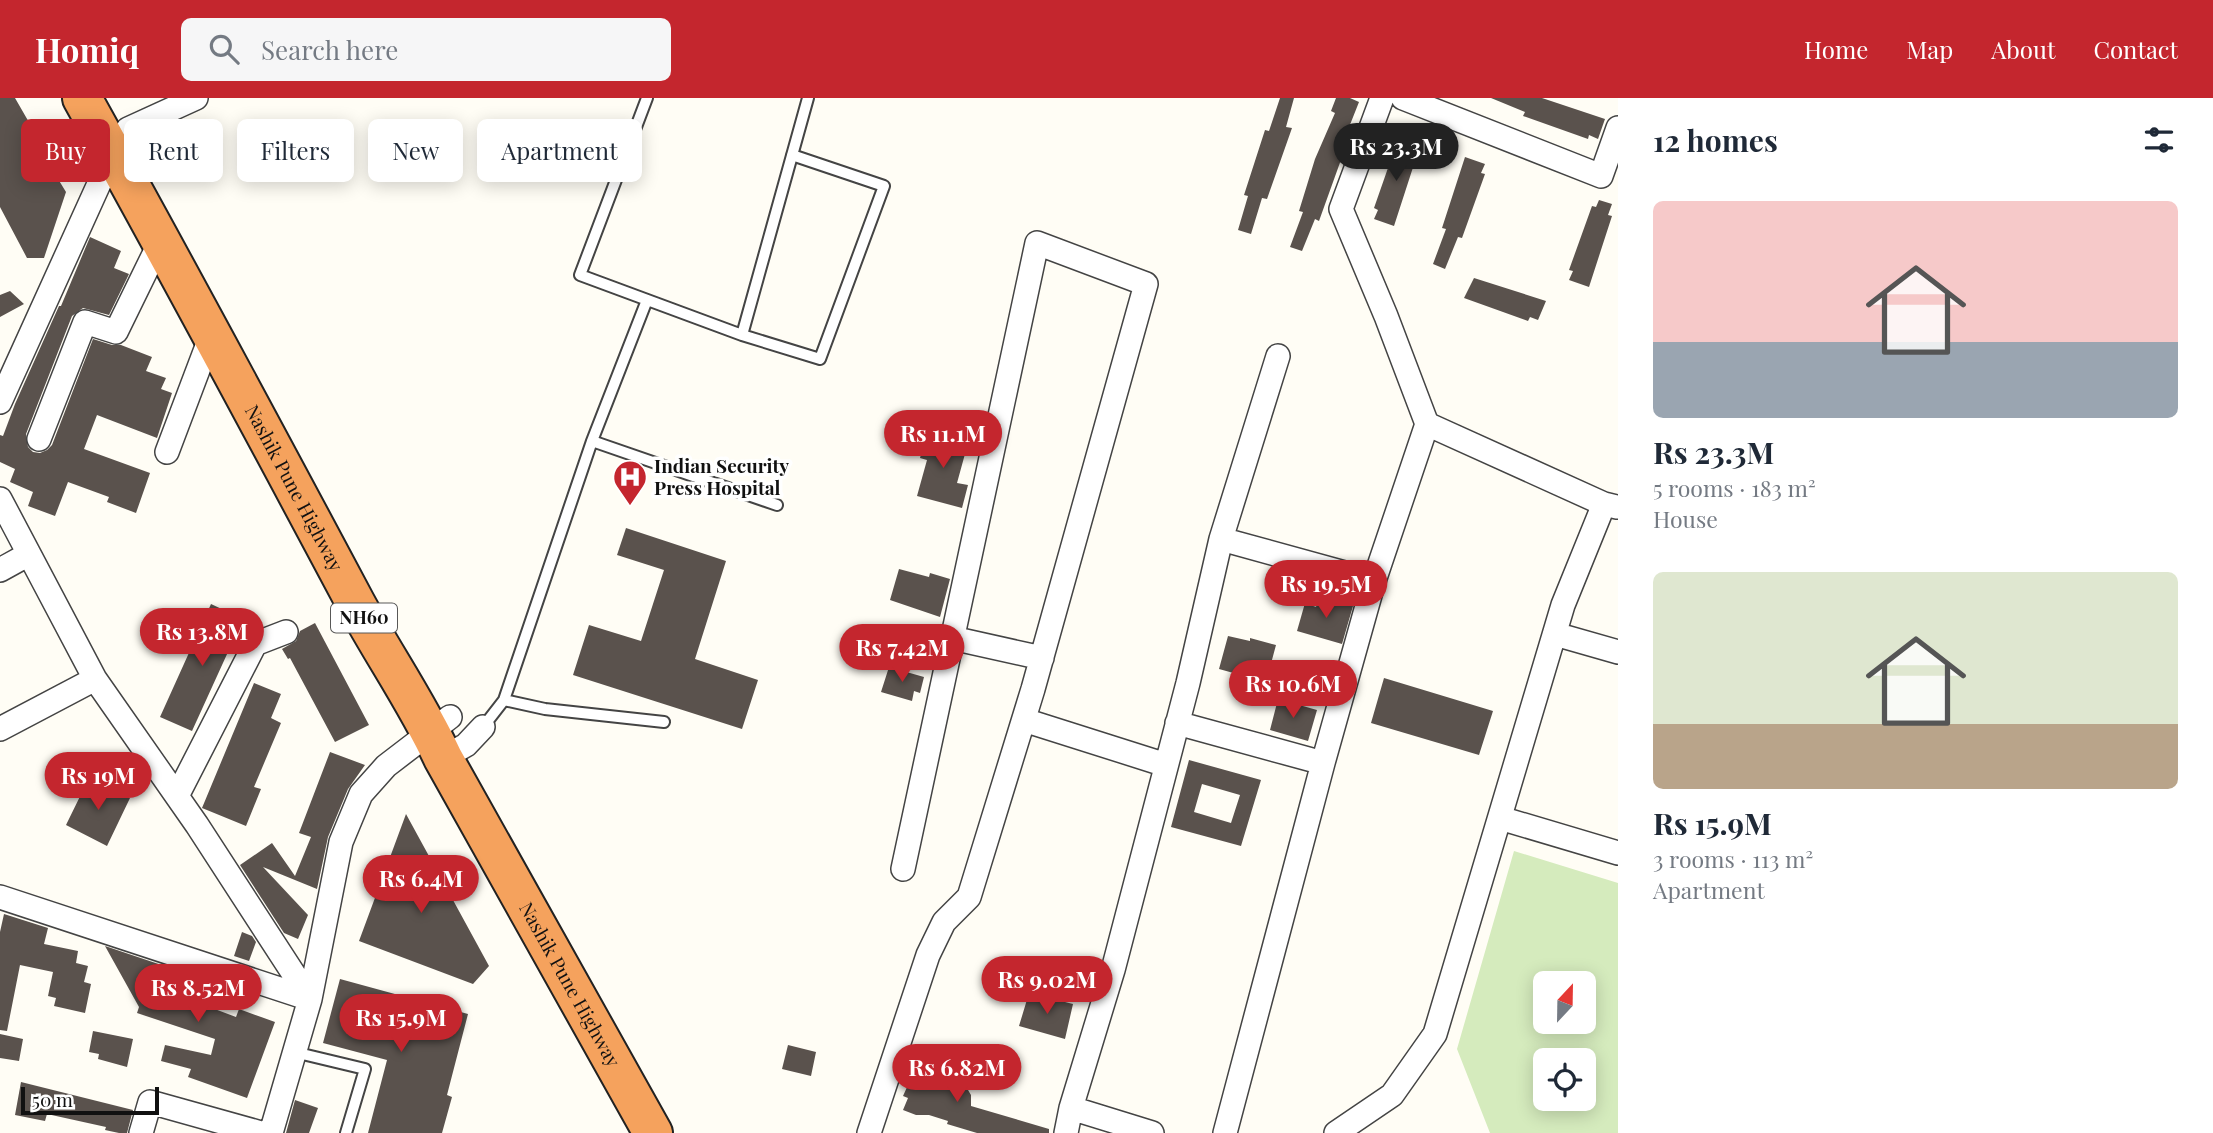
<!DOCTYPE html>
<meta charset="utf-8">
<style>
:root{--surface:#fff;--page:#f6f6f7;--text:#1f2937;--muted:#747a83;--accent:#c4262e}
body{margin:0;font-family:"Playfair Display",serif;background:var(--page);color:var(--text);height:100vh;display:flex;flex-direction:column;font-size:26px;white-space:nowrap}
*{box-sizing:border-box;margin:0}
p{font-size:23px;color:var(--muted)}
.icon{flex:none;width:38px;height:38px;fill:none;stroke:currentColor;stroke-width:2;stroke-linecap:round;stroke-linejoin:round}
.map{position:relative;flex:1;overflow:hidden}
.side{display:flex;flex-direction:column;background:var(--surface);width:595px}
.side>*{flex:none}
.top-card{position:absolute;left:21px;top:21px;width:665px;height:63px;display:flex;gap:14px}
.needle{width:46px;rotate:22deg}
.buttons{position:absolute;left:1533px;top:873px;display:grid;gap:14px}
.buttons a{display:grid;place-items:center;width:63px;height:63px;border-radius:10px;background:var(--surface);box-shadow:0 4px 18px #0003;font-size:35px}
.scale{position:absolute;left:21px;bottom:18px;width:138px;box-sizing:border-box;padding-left:7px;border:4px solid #111;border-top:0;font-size:19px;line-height:24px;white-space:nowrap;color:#111;-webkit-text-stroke:5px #fff;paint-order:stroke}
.price{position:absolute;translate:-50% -60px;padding:0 16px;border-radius:24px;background:var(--accent);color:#fff;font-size:23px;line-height:46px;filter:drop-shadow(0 2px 4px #0008)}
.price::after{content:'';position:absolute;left:50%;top:42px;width:21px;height:16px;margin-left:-10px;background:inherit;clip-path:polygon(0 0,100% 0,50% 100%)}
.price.active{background:#222;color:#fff}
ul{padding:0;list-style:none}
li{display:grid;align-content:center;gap:14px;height:371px;padding:0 35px}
li span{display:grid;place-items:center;height:217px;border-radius:10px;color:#555}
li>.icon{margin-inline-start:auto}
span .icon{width:126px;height:126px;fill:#fffc;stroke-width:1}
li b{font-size:30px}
h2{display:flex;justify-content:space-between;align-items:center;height:84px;padding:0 35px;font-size:30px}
.chip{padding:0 24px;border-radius:10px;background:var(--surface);box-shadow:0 4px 18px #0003;font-size:24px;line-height:63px}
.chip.active{background:var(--accent);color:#fff}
header{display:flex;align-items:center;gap:42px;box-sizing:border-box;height:98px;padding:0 35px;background:var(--accent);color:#fff}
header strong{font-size:33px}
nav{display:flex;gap:38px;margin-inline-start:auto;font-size:24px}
.search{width:490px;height:63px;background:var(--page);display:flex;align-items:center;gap:18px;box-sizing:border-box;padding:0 24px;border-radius:10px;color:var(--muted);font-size:26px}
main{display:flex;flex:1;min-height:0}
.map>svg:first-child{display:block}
</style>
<header>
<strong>Homiq</strong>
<div class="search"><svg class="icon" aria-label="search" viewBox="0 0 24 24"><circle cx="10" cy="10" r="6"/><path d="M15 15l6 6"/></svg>Search here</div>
<nav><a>Home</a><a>Map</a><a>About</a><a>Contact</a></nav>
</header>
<main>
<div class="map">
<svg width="1618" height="1035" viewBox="0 0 1618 1035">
<rect width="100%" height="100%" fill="#fffdf5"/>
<path fill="#d5ebbd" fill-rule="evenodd" d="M1514,753L1618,785V1035H1490L1457,951ZM1545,886H1584V924H1545ZM1545,962H1584V1001H1545Z"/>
<path fill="#5a524d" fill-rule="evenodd" d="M0,0H15L34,33L51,37L53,43L52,50L44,58L66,94L44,160H27L0,109Z
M1280,0H1294L1286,29L1292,30L1267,101L1262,100L1251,136L1238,132L1248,98L1244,97L1265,32L1269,33Z
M1336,0H1350L1359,4L1338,57L1342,59L1319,123L1315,121L1302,153L1290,149L1303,114L1299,113L1315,61L1335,15L1331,13Z
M1491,0H1542L1605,21L1598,41L1589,37L1588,41L1523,18L1525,14Z
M1404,41L1417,45L1413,55L1417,57L1394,128L1374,121L1378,112L1374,110L1396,47L1401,48Z
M1465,59L1485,66L1481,75L1485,76L1462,140L1458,139L1445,171L1433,166L1446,131L1442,130Z
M1599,102L1612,106L1608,117L1612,118L1589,189L1569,182L1573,173L1569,172L1592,108L1596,109Z
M90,139L121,153L114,170L129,176L109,217L83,210L72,218L26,336L28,349L33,354L40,355L47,352L52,347L93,241L112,247H121L152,259L146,273L166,280L161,291L172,295L157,340L97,317L84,351L150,375L136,415L107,404L109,399L68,384L55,418L28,408L33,394L10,384L15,371L0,364V337L3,338L15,306L59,208H61Z
M1474,180L1546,203L1538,222L1530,219L1528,223L1464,200Z
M10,193L24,206L0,219V197Z
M927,334L968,345L957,385L968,387L962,410L917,398L927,362L920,360Z
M626,430L726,463L695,561L758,582L742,631L573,577L589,527L641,543L664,472L617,457Z
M899,471L929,479L930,475L950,481L940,519L890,502Z
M1319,498L1353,508L1342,546L1297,533L1305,505L1316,509Z
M211,506L243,521L192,633L160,619Z
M315,525L369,627L335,644L290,560L288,561L282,551L296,543L300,533Z
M1228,538L1250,543V540L1276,547L1266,584L1219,571Z
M889,569L924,579L920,595L914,593L912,603L881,594Z
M1384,580L1493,613L1479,657L1371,625Z
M254,585L281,596L271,620L281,625L254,689L261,691L246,728L202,710Z
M1278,601L1317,612L1308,643L1270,632Z
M330,654L365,667L348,691L328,739L317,791L263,769L308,817L298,841L284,835L240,767L272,745L295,778L311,739L299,735Z
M1189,662L1261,682L1241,748L1171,729ZM1202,686L1240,697L1231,725L1194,714Z
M89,680L130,700L107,748L66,727Z
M406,716L489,868L473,886L359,843Z
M4,816L48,830L44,846L78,853L76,865L88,868L84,884L91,886L85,915L54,908L56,900L48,898L53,874L20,867L7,933L0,932V834Z
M242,834L252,838L256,844L249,863L234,858Z
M105,848L203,881L196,904L236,919L239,911L275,924L247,1000L188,979L191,971L161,963L165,947L211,957L215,941L137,915L139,909Z
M340,881L468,916L447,997L452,999L442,1035H368L387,962L323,945Z
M1029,895L1073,906L1065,941L1019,928Z
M93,933L133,941L127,969L98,961L99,956L89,954Z
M0,936L23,941L19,963L0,960Z
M788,947L816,954L811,978L782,971Z
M918,965L971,983L968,992L971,997V1008L1049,1031V1035H977L947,1026L948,1023L929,1017H916L903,1012L908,1000L903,998Z
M21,984L133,1012L127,1035H119L105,1032L106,1029L47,1016L45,1023L15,1017Z
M295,1002L318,1010L309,1035H286Z"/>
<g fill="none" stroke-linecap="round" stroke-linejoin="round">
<g stroke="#444" stroke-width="14">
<path id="lane" d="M647,0L580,177L742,237L808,0
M742,237L820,261L884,88L792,57
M592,343L777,407
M504,602L545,611L664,624
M483,629L504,602L592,343L647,202
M294,954L365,971L346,1035"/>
</g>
<g stroke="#444" stroke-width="26">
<path id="street" d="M1403,0L1601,78L1618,30
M128,31L196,0
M0,304L113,55
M1427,326L1604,406L1617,409
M39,341L85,224L116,234L161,142
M167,354L212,235
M0,401L95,581L197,727L310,901
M1221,441L1374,483
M0,472L29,456
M1555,536L1618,554
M952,540L1042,560
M1024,622L1166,667
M1177,625L1323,665
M0,631L95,581
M443,660L466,647L483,629
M177,698L255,546L286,534
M1500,720L1618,755
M0,799L310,901
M1071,1010L1152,1035
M141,1035L150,1004L261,1035
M271,1035L310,901L341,744L361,696L386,668L450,619
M869,1035L928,857L944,824L969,799L1033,591L1146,186L1037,145L903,771
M1066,1035L1071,1010L1113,872L1188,585L1221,441L1278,258
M1225,1035L1323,665L1374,483L1427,326L1386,218L1341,111L1382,0
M1336,1035L1392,997L1435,936L1563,507L1604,406"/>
</g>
<g stroke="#222" stroke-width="42">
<g id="highway">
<path id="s1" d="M82,0C175,167 265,335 355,504C383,556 418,606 443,660L653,1035"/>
</g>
</g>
<use href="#lane" stroke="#fff" stroke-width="10"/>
<use href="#street" stroke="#fff" stroke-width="23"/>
<use href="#highway" stroke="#f5a25d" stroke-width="38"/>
</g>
<defs>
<g id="hospital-pin" transform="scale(1.75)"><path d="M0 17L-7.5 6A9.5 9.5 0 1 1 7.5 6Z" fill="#c4262e" stroke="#fff"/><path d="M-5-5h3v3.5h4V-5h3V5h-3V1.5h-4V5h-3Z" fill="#fff"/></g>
</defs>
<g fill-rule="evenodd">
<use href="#hospital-pin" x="630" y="379"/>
</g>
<g text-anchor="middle" stroke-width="7" stroke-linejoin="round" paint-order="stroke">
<rect fill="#fff" stroke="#585858" stroke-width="2" x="331" y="505.5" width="66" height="29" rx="5"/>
<g font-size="18" font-weight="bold" fill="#111">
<text x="364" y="526">NH60</text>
</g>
<g font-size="19" font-weight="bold" fill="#111" stroke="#fff" text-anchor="start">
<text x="654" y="375">Indian Security<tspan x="654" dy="22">Press Hospital</tspan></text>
</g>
<g font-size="19" fill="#111" stroke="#fff">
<text dy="7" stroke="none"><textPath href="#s1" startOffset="444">Nashik Pune Highway</textPath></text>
<text dy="7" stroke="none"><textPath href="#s1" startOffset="1012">Nashik Pune Highway</textPath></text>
</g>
</g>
</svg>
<div class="buttons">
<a><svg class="needle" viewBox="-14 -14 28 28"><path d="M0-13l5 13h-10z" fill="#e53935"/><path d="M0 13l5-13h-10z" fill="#747a83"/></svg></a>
<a><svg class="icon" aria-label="locate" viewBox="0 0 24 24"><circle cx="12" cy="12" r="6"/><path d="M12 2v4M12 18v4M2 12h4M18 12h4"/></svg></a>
</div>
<div class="scale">50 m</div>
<b class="price active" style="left:1396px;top:85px">Rs 23.3M</b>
<b class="price" style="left:943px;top:372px">Rs 11.1M</b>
<b class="price" style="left:1326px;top:522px">Rs 19.5M</b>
<b class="price" style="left:202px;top:570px">Rs 13.8M</b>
<b class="price" style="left:902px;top:586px">Rs 7.42M</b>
<b class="price" style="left:1293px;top:622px">Rs 10.6M</b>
<b class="price" style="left:98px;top:714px">Rs 19M</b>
<b class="price" style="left:421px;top:817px">Rs 6.4M</b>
<b class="price" style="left:1047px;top:918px">Rs 9.02M</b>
<b class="price" style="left:198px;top:926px">Rs 8.52M</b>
<b class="price" style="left:401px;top:956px">Rs 15.9M</b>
<b class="price" style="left:957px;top:1006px">Rs 6.82M</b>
<div class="top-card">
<a class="chip active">Buy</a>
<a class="chip">Rent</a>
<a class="chip">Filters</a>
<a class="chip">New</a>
<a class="chip">Apartment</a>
</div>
</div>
<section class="side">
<h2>12 homes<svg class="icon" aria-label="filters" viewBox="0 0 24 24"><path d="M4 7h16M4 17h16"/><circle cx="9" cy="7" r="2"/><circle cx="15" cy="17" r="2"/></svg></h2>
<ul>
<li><span style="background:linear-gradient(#f6c9c9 65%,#9aa5b1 0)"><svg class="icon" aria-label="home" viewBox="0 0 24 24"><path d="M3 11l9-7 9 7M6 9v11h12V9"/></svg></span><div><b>Rs 23.3M</b><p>5 rooms · 183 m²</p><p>House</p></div></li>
<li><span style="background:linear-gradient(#dfe7d0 70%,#b9a48a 0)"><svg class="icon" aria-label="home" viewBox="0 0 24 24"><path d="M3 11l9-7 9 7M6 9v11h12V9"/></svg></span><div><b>Rs 15.9M</b><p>3 rooms · 113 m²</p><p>Apartment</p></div></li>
</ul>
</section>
</main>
